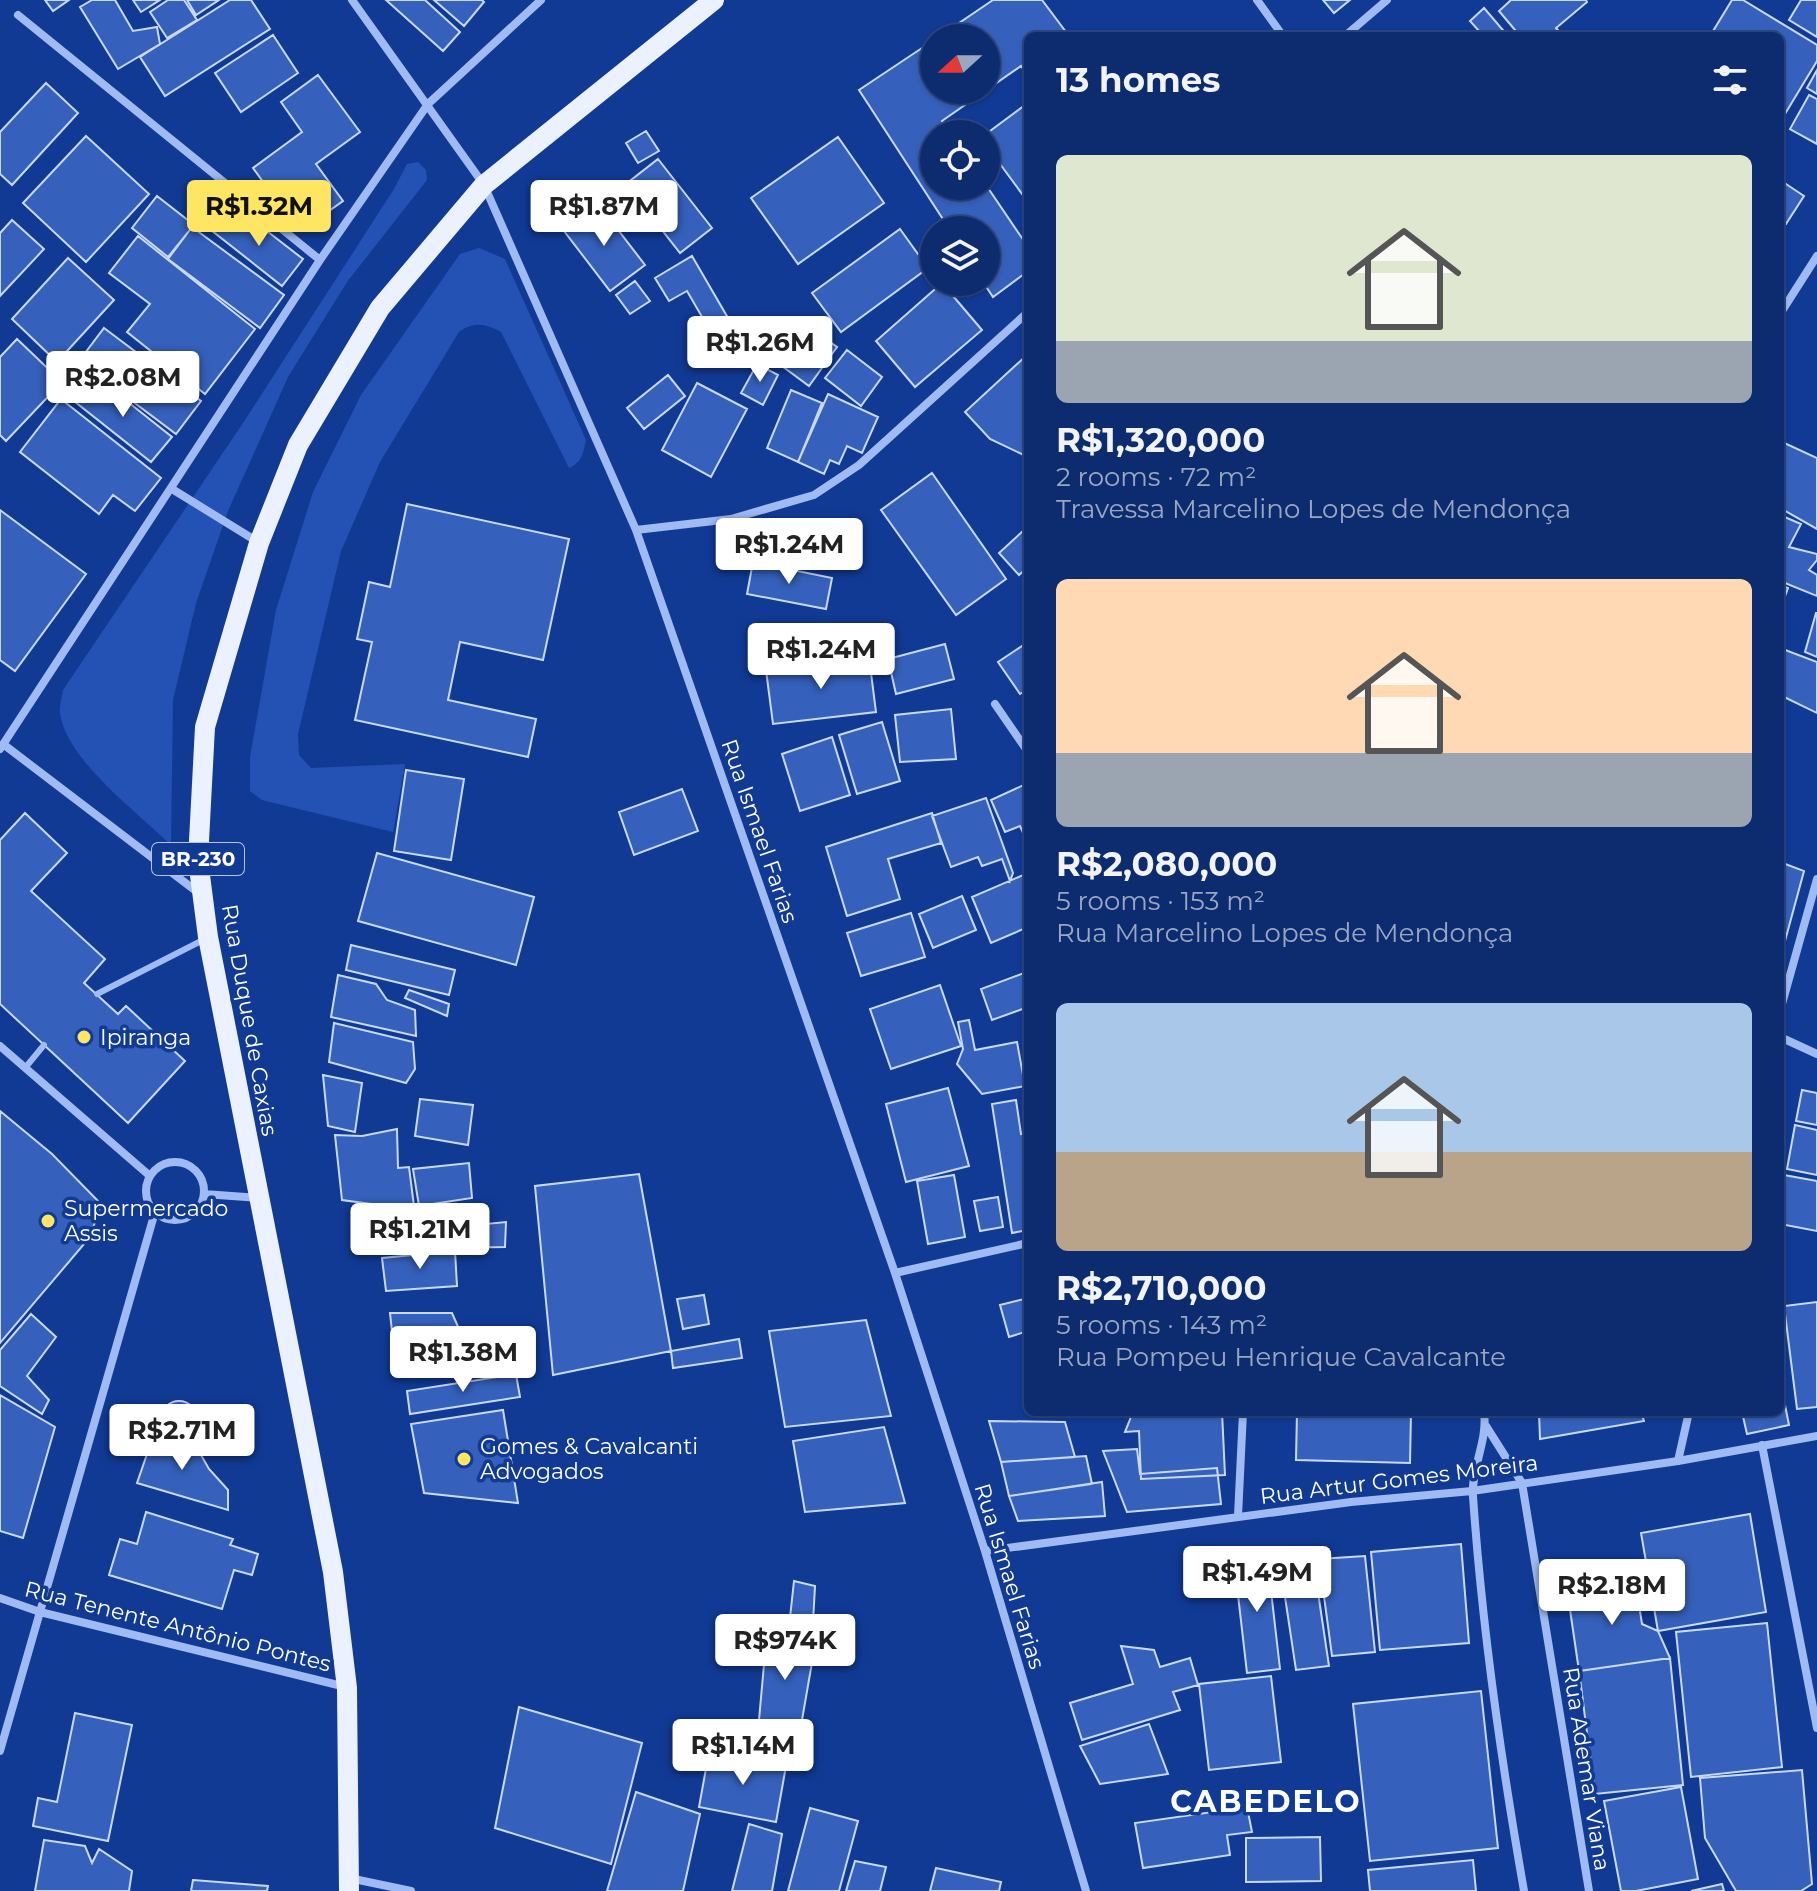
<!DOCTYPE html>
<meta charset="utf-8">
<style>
:root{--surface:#0d2c70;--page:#1b3878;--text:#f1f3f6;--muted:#9aa7c3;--line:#2d4883;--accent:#ffe662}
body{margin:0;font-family:Montserrat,sans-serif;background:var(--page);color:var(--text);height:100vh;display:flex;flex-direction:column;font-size:30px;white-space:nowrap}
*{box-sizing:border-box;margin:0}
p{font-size:26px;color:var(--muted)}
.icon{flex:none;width:44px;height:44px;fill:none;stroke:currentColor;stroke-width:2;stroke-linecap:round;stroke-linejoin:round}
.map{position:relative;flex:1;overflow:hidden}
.drawer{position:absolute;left:1024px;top:32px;width:760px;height:1384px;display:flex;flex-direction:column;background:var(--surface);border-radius:12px;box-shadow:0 2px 6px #0004,0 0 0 2px var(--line)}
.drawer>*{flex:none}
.needle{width:52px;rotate:249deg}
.controls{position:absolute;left:920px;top:24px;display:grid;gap:16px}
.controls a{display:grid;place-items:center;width:80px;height:80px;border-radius:50%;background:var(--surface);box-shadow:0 2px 6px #0004,0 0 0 2px var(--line);font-size:40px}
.price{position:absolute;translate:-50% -68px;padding:0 18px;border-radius:8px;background:#fff;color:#222;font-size:26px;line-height:52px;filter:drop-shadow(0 2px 4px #0008)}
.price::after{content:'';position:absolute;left:50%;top:48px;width:24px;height:18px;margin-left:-12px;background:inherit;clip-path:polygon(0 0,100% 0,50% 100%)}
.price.active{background:var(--accent);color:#111}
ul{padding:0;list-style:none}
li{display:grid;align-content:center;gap:16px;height:424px;padding:0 32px}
li span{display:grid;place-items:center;height:248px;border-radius:12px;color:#555}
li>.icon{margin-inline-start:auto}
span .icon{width:144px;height:144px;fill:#fffc;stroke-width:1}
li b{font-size:34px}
h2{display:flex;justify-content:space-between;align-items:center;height:96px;padding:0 32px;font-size:34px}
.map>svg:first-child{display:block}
</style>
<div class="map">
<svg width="1817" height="1891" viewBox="0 0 1817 1891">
<rect width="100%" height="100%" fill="#113a95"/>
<path fill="#2452b4" d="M418,162L426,170L427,180L347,282L288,377L228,511L196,603L173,700L171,845C138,813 67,760 60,714C59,706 62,698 63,690L245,420L394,189L407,164Z
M479,248L505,259L586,440C583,454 582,462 569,468L501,332C487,324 473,321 459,332L380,462L341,551L298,734L299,755L311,768L405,764L393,832L262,800L250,791V757L276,610L313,492L361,395L460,254Z"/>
<path fill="#3561bc" stroke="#c8d9fd" stroke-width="2" d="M45,0H69L53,11Z
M92,0H115L133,31L157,27L160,44L118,69L80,7Z
M133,0H160L141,12Z
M168,0H184L197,20L167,38L150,12Z
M187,0H219L196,15Z
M230,0H251L270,29L165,96L140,57Z
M386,0H425L460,32L443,51Z
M434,0H482L484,2L464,26Z
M993,0H1042L1069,36H1028V76L1021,66L942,121L951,134H934V186L986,185L1028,247V271L993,297L983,282H986V230H950L859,90L934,40V90H986V38H937Z
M1323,0H1350L1334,13Z
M1511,0H1586L1587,2L1556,28L1563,36H1520L1499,11Z
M1732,0H1743L1817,45V61L1785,114L1780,111V36H1710Z
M1801,0H1817V37L1789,20Z
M1484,8L1508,36H1477L1481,33L1470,21Z
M273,35L298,73L241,112L215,73Z
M1817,70V94L1807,88Z
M318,75L360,132L316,164L343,201L326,213L293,223L253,168L302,132L281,102Z
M46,83L78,113L12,185L0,174V132Z
M1809,95L1817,99V144L1790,129Z
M1025,105L1028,109V202L986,145V134Z
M646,131L659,151L638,163L626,143Z
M86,136L149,194L86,262L23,203Z
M838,137L884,203L798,264L751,198Z
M658,159L712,228L680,253L626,184Z
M1780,180L1804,196L1786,224L1780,221Z
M157,196L194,225L168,257L132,228Z
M599,205L645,265L610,291L564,231Z
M225,212L249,231L254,221L303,259L282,286L211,230Z
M12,220L44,249L0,296V233Z
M192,227L284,295L260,328L168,259Z
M900,229L928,268L841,332L812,293Z
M138,236L255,329L205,394L127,332L150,304L109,273Z
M692,256L728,318L709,329L687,291L669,301L655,278Z
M68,258L114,300L57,362L12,319Z
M635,281L650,301L630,314L616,295Z
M942,283L982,330L915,387L876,341Z
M809,327L837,347L809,386L782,366Z
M104,328L201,401L176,434L79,361Z
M17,339L62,382L6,441L0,435V357Z
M847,350L882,377L861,406L825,378Z
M1028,354V457L990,439L965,412Z
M757,364L778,375L763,405L741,393Z
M94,375L172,437L151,462L74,401Z
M668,375L685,396L644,429L627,408Z
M697,383L747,409L711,477L662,450Z
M791,390L822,403L798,462L767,448Z
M828,394L878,417L862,453L847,446L839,464L830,460L824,474L798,462Z
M61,399L161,478L135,511L113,495L99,514L20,452Z
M1780,441L1817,458V529L1780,508Z
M932,473L1006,579L956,615L881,510Z
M407,504L569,539L543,660L460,642L448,700L536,719L528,757L355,720L372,642L357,639L369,582L390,587Z
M0,510L86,574L15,671L0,660Z
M1780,515L1801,524L1789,547L1817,554V560L1809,570L1817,575V596L1780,581Z
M1024,530L1028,535V567L1019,575L999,553Z
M753,562L832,578L826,609L747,594Z
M1780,585L1788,588L1780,610Z
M1816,613H1817V657L1805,652Z
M1028,642V689L1020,694L998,662Z
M945,644L954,679L896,694L888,659Z
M1780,648L1817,662V713L1780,695Z
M869,657L876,712L773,724L766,670Z
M951,709L956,759L900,762L895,715Z
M882,722L900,781L857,794L839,735Z
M832,737L850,795L800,811L782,754Z
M406,770L464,779L451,860L394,851Z
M1028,783V844L1020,826L1005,832L991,800Z
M682,789L698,831L634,855L619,812Z
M986,798L1013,873L1010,881L1002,859L982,866L978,857L951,867L932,816Z
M25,813L67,853L31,891L105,959L84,983L118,1014L126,1006L185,1061L128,1123L0,1004V840Z
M932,813L941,843L888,859L900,899L847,916L826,847Z
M377,853L534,897L516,965L358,921Z
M1780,862L1804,871L1785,941L1780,938Z
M1028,873V927L991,943L972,897Z
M962,896L976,930L933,948L919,914Z
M911,913L925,957L861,976L847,933Z
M351,945L455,970L449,995L346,970Z
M1024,973L1028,983V1007L992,1020L981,989Z
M338,975L376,984L387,1000L415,1010L416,1036L331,1017Z
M940,985L961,1046L891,1069L870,1009Z
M409,990L449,1004L447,1016L405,998Z
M969,1020L975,1050L1017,1042L1025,1086L982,1094L957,1064L963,1049L958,1022Z
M334,1023L413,1042L415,1069L406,1083L329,1062Z
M323,1075L362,1083L355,1132L328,1126Z
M948,1088L969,1166L906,1182L886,1104Z
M1802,1090L1817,1093V1125L1796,1121Z
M420,1099L473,1105L468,1145L415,1136Z
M1016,1100L1021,1134L1028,1133V1230L1012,1233L992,1104Z
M0,1111L52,1154L101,1204L90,1237L0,1343Z
M1795,1125L1817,1130V1175L1787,1169Z
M397,1129L398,1168L409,1167L414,1206L394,1207L342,1200L335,1135L362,1136Z
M469,1163L472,1198L419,1206L413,1169Z
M639,1174L671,1351L553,1375L535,1186Z
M954,1175L965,1237L928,1244L917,1181Z
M1784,1175L1817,1181V1231L1780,1224V1199Z
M998,1197L1003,1227L980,1231L974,1201Z
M459,1204L465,1226L506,1222L505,1247L380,1249L373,1213Z
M455,1251L457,1286L386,1291L382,1258Z
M704,1295L709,1324L683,1329L677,1299Z
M1028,1298V1331L1009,1337L1000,1305Z
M1817,1302V1407L1797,1409L1784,1306Z
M390,1313H452L471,1356L395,1359Z
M31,1314L56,1337L27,1376L49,1400L42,1414L0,1386V1350Z
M866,1320L891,1416L785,1427L769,1331Z
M739,1339L742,1358L673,1368L671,1351Z
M516,1374L520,1397L410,1414L407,1391Z
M1780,1380L1789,1425L1747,1434L1742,1412H1780Z
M0,1395L55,1427L23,1538L0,1531Z
M161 1419a18 18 0 1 1 36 0a18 18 0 1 1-36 0Z
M503,1410L518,1503L424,1493L411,1424Z
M1133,1412H1222L1225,1475L1141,1479L1139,1431L1125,1432Z
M1297,1412H1411L1410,1463L1296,1460Z
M1539,1412H1641L1644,1421L1540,1439Z
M989,1421L1065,1422L1075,1457L1001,1462Z
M884,1427L905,1503L805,1512L793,1441Z
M156,1428L172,1443L193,1441L209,1469L228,1490V1510L137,1483Z
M1137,1449L1140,1474L1217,1468L1221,1504L1127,1512L1103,1451Z
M1086,1456L1092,1484L1009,1496L1001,1462Z
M1102,1482L1105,1516L1018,1521L1009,1496Z
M146,1512L233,1539L230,1545L258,1554L252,1575L234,1570L222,1609L109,1575L120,1539L137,1544Z
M1750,1514L1766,1612L1658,1631L1641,1533Z
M1461,1544L1469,1643L1380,1650L1371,1552Z
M1267,1556L1280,1669L1247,1673L1234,1560Z
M1365,1556L1375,1652L1332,1656L1319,1559Z
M1315,1572L1329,1666L1296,1670L1282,1577Z
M1635,1580L1642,1624L1658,1631L1670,1658L1579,1671L1567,1589Z
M794,1581L815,1586L812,1641L788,1636Z
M1767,1623L1782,1767L1691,1777L1676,1632Z
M766,1642L814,1651L802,1720H759Z
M1121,1646L1154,1650L1160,1667L1190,1658L1198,1685L1173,1692L1180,1710L1082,1740L1070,1703L1133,1684Z
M1670,1658L1683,1785L1595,1794L1579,1671Z
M1271,1676L1281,1762L1209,1770L1199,1684Z
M1481,1691L1498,1848L1370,1861L1353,1704Z
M519,1707L642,1743L611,1864L495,1828Z
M75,1713L132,1725L108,1841L33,1826L38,1798L57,1802Z
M1149,1724L1168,1774L1100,1784L1080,1746Z
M709,1752L786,1766L776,1822L699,1807Z
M1802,1770L1812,1884L1801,1891H1736L1705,1838L1700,1778Z
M1681,1787L1698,1879L1636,1891H1621L1604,1801Z
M636,1792L700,1814L683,1891H607Z
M1247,1807L1252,1832L1227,1835L1230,1855L1143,1868L1135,1823Z
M810,1808L858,1821L839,1891H788Z
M749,1824L782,1834L772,1891H732Z
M1320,1837L1321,1881L1246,1882V1838Z
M44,1840L85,1846L92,1863L99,1849L132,1871L129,1891H35Z
M1473,1860L1476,1891H1370L1368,1870Z
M855,1861L886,1867L880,1891H846Z
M936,1868L1001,1882L999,1891H930Z
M193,1880L268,1886L267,1891H191Z
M1722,1884L1724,1891H1691Z"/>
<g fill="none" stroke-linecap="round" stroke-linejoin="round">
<path stroke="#a0bbf3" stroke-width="6" d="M97,994L205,939
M25,1068L44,1045"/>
<path stroke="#a0bbf3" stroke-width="8" d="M352,0L484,185L636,530L895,1273L985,1551L1086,1891
M1257,0L1283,36
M18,15L320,260
M1345,36L1387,0
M1780,314L1817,256
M172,489L258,542
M636,530L731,519L814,495L859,465L1028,312
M995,704L1028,752
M3,744L200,894
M0,749L320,260L428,104L541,0
M1780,1011L1817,879
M1780,1037L1817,1054
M0,1046L150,1176
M146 1191a29 29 0 1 1 58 0a29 29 0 1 1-58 0Z
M204,1194L258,1198
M895,1273L1028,1243
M1484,1412C1488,1441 1471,1468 1473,1496C1482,1628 1501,1760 1524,1891
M1486,1426L1522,1483L1589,1891
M1762,1445L1817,1728
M1678,1461L1689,1412
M1238,1516L1243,1412
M985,1551L1351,1502L1472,1491L1678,1461L1817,1436
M0,1598L40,1612L346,1687
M0,1751L155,1212
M349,1878L411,1891"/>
<path stroke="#ecf1ff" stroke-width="20" d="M349,1891L347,1688L333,1572L208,937L198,860L205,727L259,543L298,445L380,308L484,185L714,0"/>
</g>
<g fill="#ffe662" stroke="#113a95" stroke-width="3">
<circle cx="84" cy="1037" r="8"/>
<circle cx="48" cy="1221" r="8"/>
<circle cx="464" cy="1459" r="8"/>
</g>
<g text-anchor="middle" stroke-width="7" stroke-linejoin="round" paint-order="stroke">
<rect fill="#113a95" stroke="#b8c4df" stroke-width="2" x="152" y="843" width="92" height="32" rx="6"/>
<g font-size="20" font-weight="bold" fill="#fff">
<text x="198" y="866">BR-230</text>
</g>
<g font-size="22" fill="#fff" stroke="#113a95">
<text transform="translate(760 831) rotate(71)" y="8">Rua Ismael Farias</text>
<text transform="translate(250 1020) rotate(80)" y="8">Rua Duque de Caxias</text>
<text transform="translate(1399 1479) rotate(-7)" y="8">Rua Artur Gomes Moreira</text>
<text transform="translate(1010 1576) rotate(73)" y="8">Rua Ismael Farias</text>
<text transform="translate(178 1626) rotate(14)" y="8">Rua Tenente Antônio Pontes</text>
<text transform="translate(1587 1769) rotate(81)" y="8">Rua Ademar Viana</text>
</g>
<g font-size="22" fill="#fff" stroke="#113a95" text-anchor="start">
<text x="100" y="1045">Ipiranga</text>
<text x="64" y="1216">Supermercado<tspan x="64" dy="25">Assis</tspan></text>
<text x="480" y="1454">Gomes &amp; Cavalcanti<tspan x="480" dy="25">Advogados</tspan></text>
</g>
<g font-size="30" font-weight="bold" letter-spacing="2" fill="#fff" stroke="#113a95">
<text x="1266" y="1812">CABEDELO</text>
</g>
</g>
</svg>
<div class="controls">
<a><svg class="needle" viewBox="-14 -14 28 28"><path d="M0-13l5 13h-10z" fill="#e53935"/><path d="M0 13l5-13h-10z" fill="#9aa7c3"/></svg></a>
<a><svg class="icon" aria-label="locate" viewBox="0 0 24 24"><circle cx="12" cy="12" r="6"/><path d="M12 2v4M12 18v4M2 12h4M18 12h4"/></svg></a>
<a><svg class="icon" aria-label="layers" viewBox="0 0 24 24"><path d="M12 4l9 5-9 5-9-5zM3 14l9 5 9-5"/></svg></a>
</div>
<b class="price active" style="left:259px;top:248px">R$1.32M</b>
<b class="price" style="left:604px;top:248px">R$1.87M</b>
<b class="price" style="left:760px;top:384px">R$1.26M</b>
<b class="price" style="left:123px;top:419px">R$2.08M</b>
<b class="price" style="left:789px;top:586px">R$1.24M</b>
<b class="price" style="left:821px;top:691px">R$1.24M</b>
<b class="price" style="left:420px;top:1271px">R$1.21M</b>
<b class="price" style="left:463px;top:1394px">R$1.38M</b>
<b class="price" style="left:182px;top:1472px">R$2.71M</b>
<b class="price" style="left:1257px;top:1614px">R$1.49M</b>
<b class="price" style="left:1612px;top:1627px">R$2.18M</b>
<b class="price" style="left:785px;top:1682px">R$974K</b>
<b class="price" style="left:743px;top:1787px">R$1.14M</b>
<section class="drawer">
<h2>13 homes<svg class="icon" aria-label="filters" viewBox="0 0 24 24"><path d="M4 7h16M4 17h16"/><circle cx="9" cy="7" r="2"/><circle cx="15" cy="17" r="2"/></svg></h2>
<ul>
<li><span style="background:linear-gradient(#dfe7d0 75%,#9aa5b1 0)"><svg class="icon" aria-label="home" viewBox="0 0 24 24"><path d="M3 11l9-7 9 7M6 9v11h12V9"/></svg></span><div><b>R$1,320,000</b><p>2 rooms · 72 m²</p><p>Travessa Marcelino Lopes de Mendonça</p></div></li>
<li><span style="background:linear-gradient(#ffd9b3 70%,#9aa5b1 0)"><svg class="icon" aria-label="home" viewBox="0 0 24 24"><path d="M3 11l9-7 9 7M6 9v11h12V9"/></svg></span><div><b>R$2,080,000</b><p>5 rooms · 153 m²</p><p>Rua Marcelino Lopes de Mendonça</p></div></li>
<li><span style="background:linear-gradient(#a9c7e8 60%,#b9a48a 0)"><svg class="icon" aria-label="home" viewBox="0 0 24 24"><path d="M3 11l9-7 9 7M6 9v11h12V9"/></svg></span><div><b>R$2,710,000</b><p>5 rooms · 143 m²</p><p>Rua Pompeu Henrique Cavalcante</p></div></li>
</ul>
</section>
</div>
